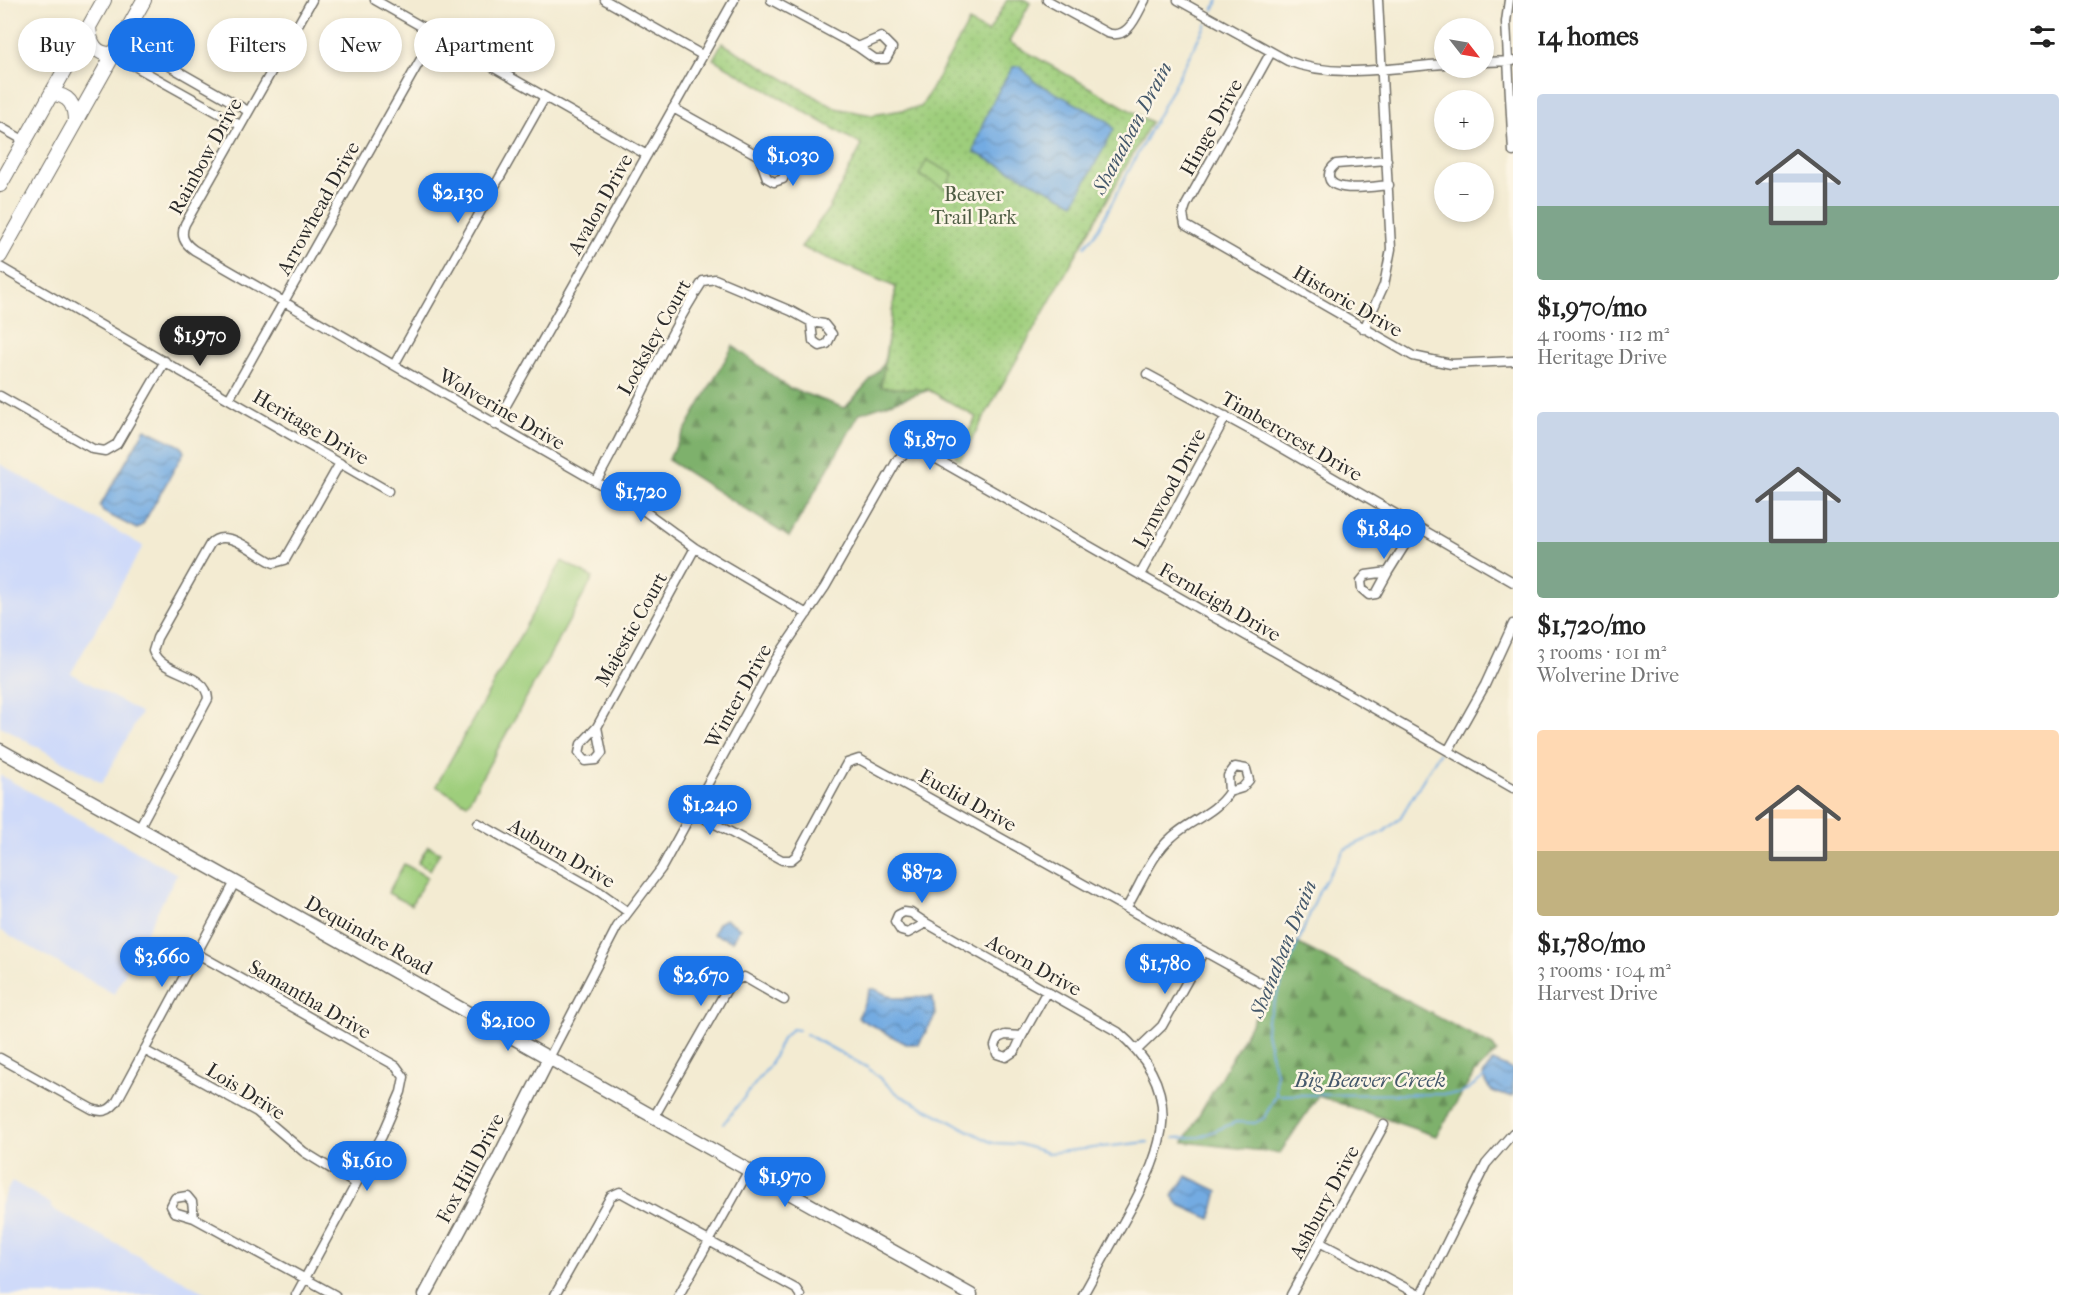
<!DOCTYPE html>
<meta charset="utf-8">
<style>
:root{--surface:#fff;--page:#f6f6f6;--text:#222;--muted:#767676;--accent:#1a73e8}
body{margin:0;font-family:"IM FELL French Canon",serif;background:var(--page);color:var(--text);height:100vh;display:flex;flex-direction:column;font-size:22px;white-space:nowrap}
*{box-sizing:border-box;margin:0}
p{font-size:20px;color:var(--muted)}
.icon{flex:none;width:33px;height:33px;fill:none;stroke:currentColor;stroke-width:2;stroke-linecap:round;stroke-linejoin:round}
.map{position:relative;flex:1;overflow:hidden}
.details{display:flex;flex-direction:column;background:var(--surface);width:570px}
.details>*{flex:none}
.top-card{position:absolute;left:18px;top:18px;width:570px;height:54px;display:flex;gap:12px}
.needle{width:39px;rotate:121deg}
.controls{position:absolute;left:1434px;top:18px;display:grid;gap:12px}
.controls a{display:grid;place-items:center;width:60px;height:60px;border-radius:50%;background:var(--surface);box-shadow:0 3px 9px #0003;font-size:30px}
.price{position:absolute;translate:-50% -51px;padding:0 14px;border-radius:21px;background:var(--accent);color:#fff;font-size:20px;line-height:39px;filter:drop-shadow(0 2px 3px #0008)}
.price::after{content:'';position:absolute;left:50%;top:36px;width:18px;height:14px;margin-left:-9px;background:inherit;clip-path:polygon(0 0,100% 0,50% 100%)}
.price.on{background:#222;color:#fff}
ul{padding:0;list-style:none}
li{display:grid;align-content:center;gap:12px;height:318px;padding:0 24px}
li span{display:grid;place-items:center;height:186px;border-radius:6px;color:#555}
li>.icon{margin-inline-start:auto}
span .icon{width:108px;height:108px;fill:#fffc;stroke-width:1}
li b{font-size:26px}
h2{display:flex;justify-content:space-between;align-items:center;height:72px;padding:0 24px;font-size:26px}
.tag{padding:0 21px;border-radius:27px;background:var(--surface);box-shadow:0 3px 9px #0003;font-size:21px;line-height:54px}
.tag.on{background:var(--accent);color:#fff}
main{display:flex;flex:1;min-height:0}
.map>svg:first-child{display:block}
</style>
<main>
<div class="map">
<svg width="1513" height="1295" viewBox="0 0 1513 1295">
<defs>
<pattern id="forest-firs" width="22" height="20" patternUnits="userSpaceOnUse" patternTransform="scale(1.5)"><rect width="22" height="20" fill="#7eb16c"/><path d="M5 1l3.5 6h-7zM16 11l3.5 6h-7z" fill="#679059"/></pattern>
<pattern id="park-dots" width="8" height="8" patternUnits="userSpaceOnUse" patternTransform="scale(1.5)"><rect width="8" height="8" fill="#9ece7c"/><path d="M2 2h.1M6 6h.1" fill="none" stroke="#88b16b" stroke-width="1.8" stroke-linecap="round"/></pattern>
<pattern id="water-waves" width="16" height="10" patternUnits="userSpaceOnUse" patternTransform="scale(1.5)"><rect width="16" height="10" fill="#73abe2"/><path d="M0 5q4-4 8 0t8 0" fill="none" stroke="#5f8bb7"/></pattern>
</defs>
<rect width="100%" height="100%" fill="#fcf5e5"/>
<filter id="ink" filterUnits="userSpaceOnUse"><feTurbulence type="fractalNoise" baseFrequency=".0167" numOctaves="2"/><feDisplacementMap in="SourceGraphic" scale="12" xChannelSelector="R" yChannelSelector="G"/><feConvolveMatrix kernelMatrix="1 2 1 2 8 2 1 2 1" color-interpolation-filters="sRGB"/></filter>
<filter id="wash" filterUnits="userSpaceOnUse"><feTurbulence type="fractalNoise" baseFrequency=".008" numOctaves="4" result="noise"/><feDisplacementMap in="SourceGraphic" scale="24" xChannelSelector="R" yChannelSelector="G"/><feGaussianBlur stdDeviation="1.35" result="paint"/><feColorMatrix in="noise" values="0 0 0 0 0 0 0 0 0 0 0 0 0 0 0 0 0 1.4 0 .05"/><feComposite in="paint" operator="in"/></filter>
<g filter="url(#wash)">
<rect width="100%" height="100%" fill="#f3ebd2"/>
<path fill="#cfdaf9" d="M0,464L143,546L71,673L141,713L102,783L0,726Z
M0,775L177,874L114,994L0,930Z
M12,1181L51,1204V1208L209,1295H0V1205Z"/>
<path fill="url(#forest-firs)" stroke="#546e4c" stroke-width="1.5" d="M877,158L977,417L929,390L860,413L789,537L668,460L733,346L789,388L845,408L884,364L896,287L801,247Z
M1297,943L1493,1046L1497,1052L1474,1074L1436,1136L1318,1096L1280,1153L1184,1142Z"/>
<path fill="url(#park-dots)" stroke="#647c54" stroke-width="1.5" d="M1007,0H1025L1030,3L1009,42L1151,122L960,460L955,457L976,417L929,390L881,387L896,287L801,247L829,208L862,145L713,59L722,43L835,108L872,115L921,107L969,22L988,33Z
M428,846L440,852L430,870L418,863Z"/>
<path fill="#9ece7c" stroke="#647c54" stroke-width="1.5" d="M927,160L953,174L945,189L919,175Z
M562,561L593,578L467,804L436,786Z
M404,864L427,877L411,905L388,893Z"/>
<path fill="url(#water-waves)" stroke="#4f6b86" stroke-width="1.5" d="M1020,66L1035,82L1108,121L1114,129L1074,203L974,152C981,122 996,93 1013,67Z
M145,429L181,446L184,452L143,524L137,529L103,512L100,506Z
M725,919L740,928L732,941L713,934L718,923Z
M870,989H875L893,998L933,997L935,1016L919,1044H906L858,1018Z
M1493,1061L1513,1070V1096C1496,1095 1487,1092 1483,1075Z
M1187,1176L1218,1191L1211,1219L1179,1205L1172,1196Z"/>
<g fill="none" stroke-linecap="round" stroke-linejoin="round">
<path stroke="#73abe2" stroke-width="2" d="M1213,10L1219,0
M1085,246L1096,233L1206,24
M806,1034L868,1068L899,1095L993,1143L1019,1144L1048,1153L1148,1142
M1276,1095L1461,1094L1486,1076
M723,1124L770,1065L783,1037L792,1029L799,1030
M1174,1138L1200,1137L1236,1122L1255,1123L1264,1118L1276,1095V1073L1266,1033L1267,1020L1319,891L1345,849L1385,831L1400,818L1439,753"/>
</g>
</g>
<g filter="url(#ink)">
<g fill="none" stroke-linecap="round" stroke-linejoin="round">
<g stroke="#716e65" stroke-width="11">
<path id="street" d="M312,0L185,224C180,236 184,243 194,250L635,504L695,548L807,614
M375,0L647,155
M605,0L702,55
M771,0L858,47L875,59H886L892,48L881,37L858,47
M1047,0L1107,33C1129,40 1136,16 1145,0
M1178,0L1288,61C1336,80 1395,67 1444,64
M1509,0L1506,22L1513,152
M122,39L248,111
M1271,52L1186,205L1183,214L1185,225L1413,356L1451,364L1513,361
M113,54L240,125
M1484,62L1513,61
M673,108L759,156L781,161L786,169L783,179L774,182L767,178L759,156
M0,127L25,141
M1387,160L1336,164C1332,167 1329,170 1329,175C1328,195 1376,186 1389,185
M0,267L388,491
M1364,329L1384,285L1391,249L1378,0
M394,365L545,97
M1147,374L1263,437L1513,582
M0,396L93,449L105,451L117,444L165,361
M229,399L435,34
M495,425L734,0
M596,482C634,416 661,345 703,281L715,279L791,311L811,322L824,324L832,334L827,344L820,346L813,341L811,322
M1388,572L1376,594L1369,595L1362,589L1361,581L1366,575Z
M1388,572L1416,527
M1140,575L1226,416
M597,727L602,753L596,760L585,761L579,753L581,744L597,727L695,548
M1448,751L1485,685L1513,624
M1235,767L1246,769L1249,780L1242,788L1229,792L1228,776Z
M693,812L782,860H791L797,855L847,763L859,759L1268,987
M478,823L600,892L628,912
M139,828L208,699C207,672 161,675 153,651L157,638L210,544C226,525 257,556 274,563L285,560L340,463
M1127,907C1141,884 1151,855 1172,837C1190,820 1215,814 1229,792
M904,912L911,913L926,923L908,933L901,931L895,922L898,915Z
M926,923L1118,1032C1186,1090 1165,1147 1128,1214C1113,1241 1098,1268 1083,1295
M196,953L396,1066L404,1077L401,1092L382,1136L296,1295
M1005,1035L1022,1036L1015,1051L1006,1057L997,1054L995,1046L998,1038Z
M1022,1036L1047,991
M144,1050L257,1112L304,1152L356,1184
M1137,1050L1162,1026L1204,951
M0,1058L92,1109C103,1113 110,1111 117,1101L235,882
M549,1058L617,927L661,869L776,659L825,587L898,459L910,449L921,450L1513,788
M654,1117L731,982L744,977L784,1000
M194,1218L174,1212L171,1206L175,1198L187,1196L192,1202L194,1218L335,1295
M1321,1243L1419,1295
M555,1295L611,1196L620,1192L796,1289L800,1295
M679,1295L749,1170
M1291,1295L1384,1125
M1421,1295L1486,1164L1513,1133"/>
</g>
<g stroke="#716e65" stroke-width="15">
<path id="secondary" d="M0,750L971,1295
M425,1295L496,1163L549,1058"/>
</g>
<g stroke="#716e65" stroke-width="16">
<path id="primary" d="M89,27C90,43 95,55 113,54
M52,94C70,95 75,106 75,122
M0,185L104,0
M0,256L144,0"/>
</g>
<use href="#street" stroke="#fff" stroke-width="8"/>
<use href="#secondary" stroke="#fff" stroke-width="12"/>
<use href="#primary" stroke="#fff" stroke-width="14"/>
</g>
</g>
<g text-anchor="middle" stroke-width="5" stroke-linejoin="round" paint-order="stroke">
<g font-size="20" fill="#2b2b2b" stroke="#fcf5e5">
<text transform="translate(1211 127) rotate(-61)" y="7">Hinge Drive</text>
<text transform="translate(205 156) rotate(-61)" y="7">Rainbow Drive</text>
<text transform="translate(600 204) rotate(-61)" y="7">Avalon Drive</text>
<text transform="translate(318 208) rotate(-61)" y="7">Arrowhead Drive</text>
<text transform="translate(1348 301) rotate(30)" y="7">Historic Drive</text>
<text transform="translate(654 337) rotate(-61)" y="7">Locksley Court</text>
<text transform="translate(502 409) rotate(30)" y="7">Wolverine Drive</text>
<text transform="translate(311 427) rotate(30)" y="7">Heritage Drive</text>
<text transform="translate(1292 436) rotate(30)" y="7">Timbercrest Drive</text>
<text transform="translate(1169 488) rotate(-62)" y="7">Lynwood Drive</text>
<text transform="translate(1220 602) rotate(30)" y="7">Fernleigh Drive</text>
<text transform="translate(631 629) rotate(-61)" y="7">Majestic Court</text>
<text transform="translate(738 696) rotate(-61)" y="7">Winter Drive</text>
<text transform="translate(968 800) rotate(29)" y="7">Euclid Drive</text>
<text transform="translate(562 853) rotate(30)" y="7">Auburn Drive</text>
<text transform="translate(369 935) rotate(29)" y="7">Dequindre Road</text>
<text transform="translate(1034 965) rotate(29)" y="7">Acorn Drive</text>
<text transform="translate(310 999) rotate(30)" y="7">Samantha Drive</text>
<text transform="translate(246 1091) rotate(32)" y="7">Lois Drive</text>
<text transform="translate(470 1168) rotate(-62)" y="7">Fox Hill Drive</text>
<text transform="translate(1324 1202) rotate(-62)" y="7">Ashbury Drive</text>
</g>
<g font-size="20" fill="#4e5c43" stroke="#fcf5e5">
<text x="974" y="201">Beaver<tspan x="974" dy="23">Trail Park</tspan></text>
</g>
<g font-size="21" font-style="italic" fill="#44586b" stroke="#fcf5e5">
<text transform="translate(1132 128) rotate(-62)" y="7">Shanahan Drain</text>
<text transform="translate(1283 949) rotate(-68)" y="7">Shanahan Drain</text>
<text x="1370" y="1087">Big Beaver Creek</text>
</g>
</g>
</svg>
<div class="controls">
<a><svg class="needle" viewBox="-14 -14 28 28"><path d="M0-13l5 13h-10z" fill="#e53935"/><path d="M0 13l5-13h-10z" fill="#767676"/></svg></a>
<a>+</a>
<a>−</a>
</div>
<b class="price" style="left:793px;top:187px">$1,030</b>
<b class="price" style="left:458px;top:224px">$2,130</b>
<b class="price on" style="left:200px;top:367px">$1,970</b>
<b class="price" style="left:930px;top:471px">$1,870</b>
<b class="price" style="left:641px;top:523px">$1,720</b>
<b class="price" style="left:1384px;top:560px">$1,840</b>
<b class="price" style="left:710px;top:836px">$1,240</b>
<b class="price" style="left:922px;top:904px">$872</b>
<b class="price" style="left:162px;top:988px">$3,660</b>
<b class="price" style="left:1165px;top:995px">$1,780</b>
<b class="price" style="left:701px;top:1007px">$2,670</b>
<b class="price" style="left:508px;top:1052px">$2,100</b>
<b class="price" style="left:367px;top:1192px">$1,610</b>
<b class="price" style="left:785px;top:1208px">$1,970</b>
<div class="top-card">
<a class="tag">Buy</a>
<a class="tag on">Rent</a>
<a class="tag">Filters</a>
<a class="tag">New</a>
<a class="tag">Apartment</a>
</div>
</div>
<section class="details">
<h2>14 homes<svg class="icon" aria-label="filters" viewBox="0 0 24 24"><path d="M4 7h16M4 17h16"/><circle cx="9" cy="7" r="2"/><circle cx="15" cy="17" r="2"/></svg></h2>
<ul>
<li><span style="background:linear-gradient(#c9d6e8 60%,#7fa58c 0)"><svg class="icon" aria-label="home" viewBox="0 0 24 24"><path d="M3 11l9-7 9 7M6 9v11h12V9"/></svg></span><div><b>$1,970/mo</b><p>4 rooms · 112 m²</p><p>Heritage Drive</p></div></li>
<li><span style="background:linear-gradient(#c9d6e8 70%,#7fa58c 0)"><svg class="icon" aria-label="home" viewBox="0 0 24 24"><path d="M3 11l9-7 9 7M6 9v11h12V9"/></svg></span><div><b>$1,720/mo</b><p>3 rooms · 101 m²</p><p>Wolverine Drive</p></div></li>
<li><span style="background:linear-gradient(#ffd9b3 65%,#c2b280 0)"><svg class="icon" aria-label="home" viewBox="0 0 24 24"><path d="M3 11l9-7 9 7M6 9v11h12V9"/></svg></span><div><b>$1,780/mo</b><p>3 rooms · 104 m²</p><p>Harvest Drive</p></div></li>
</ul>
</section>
</main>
